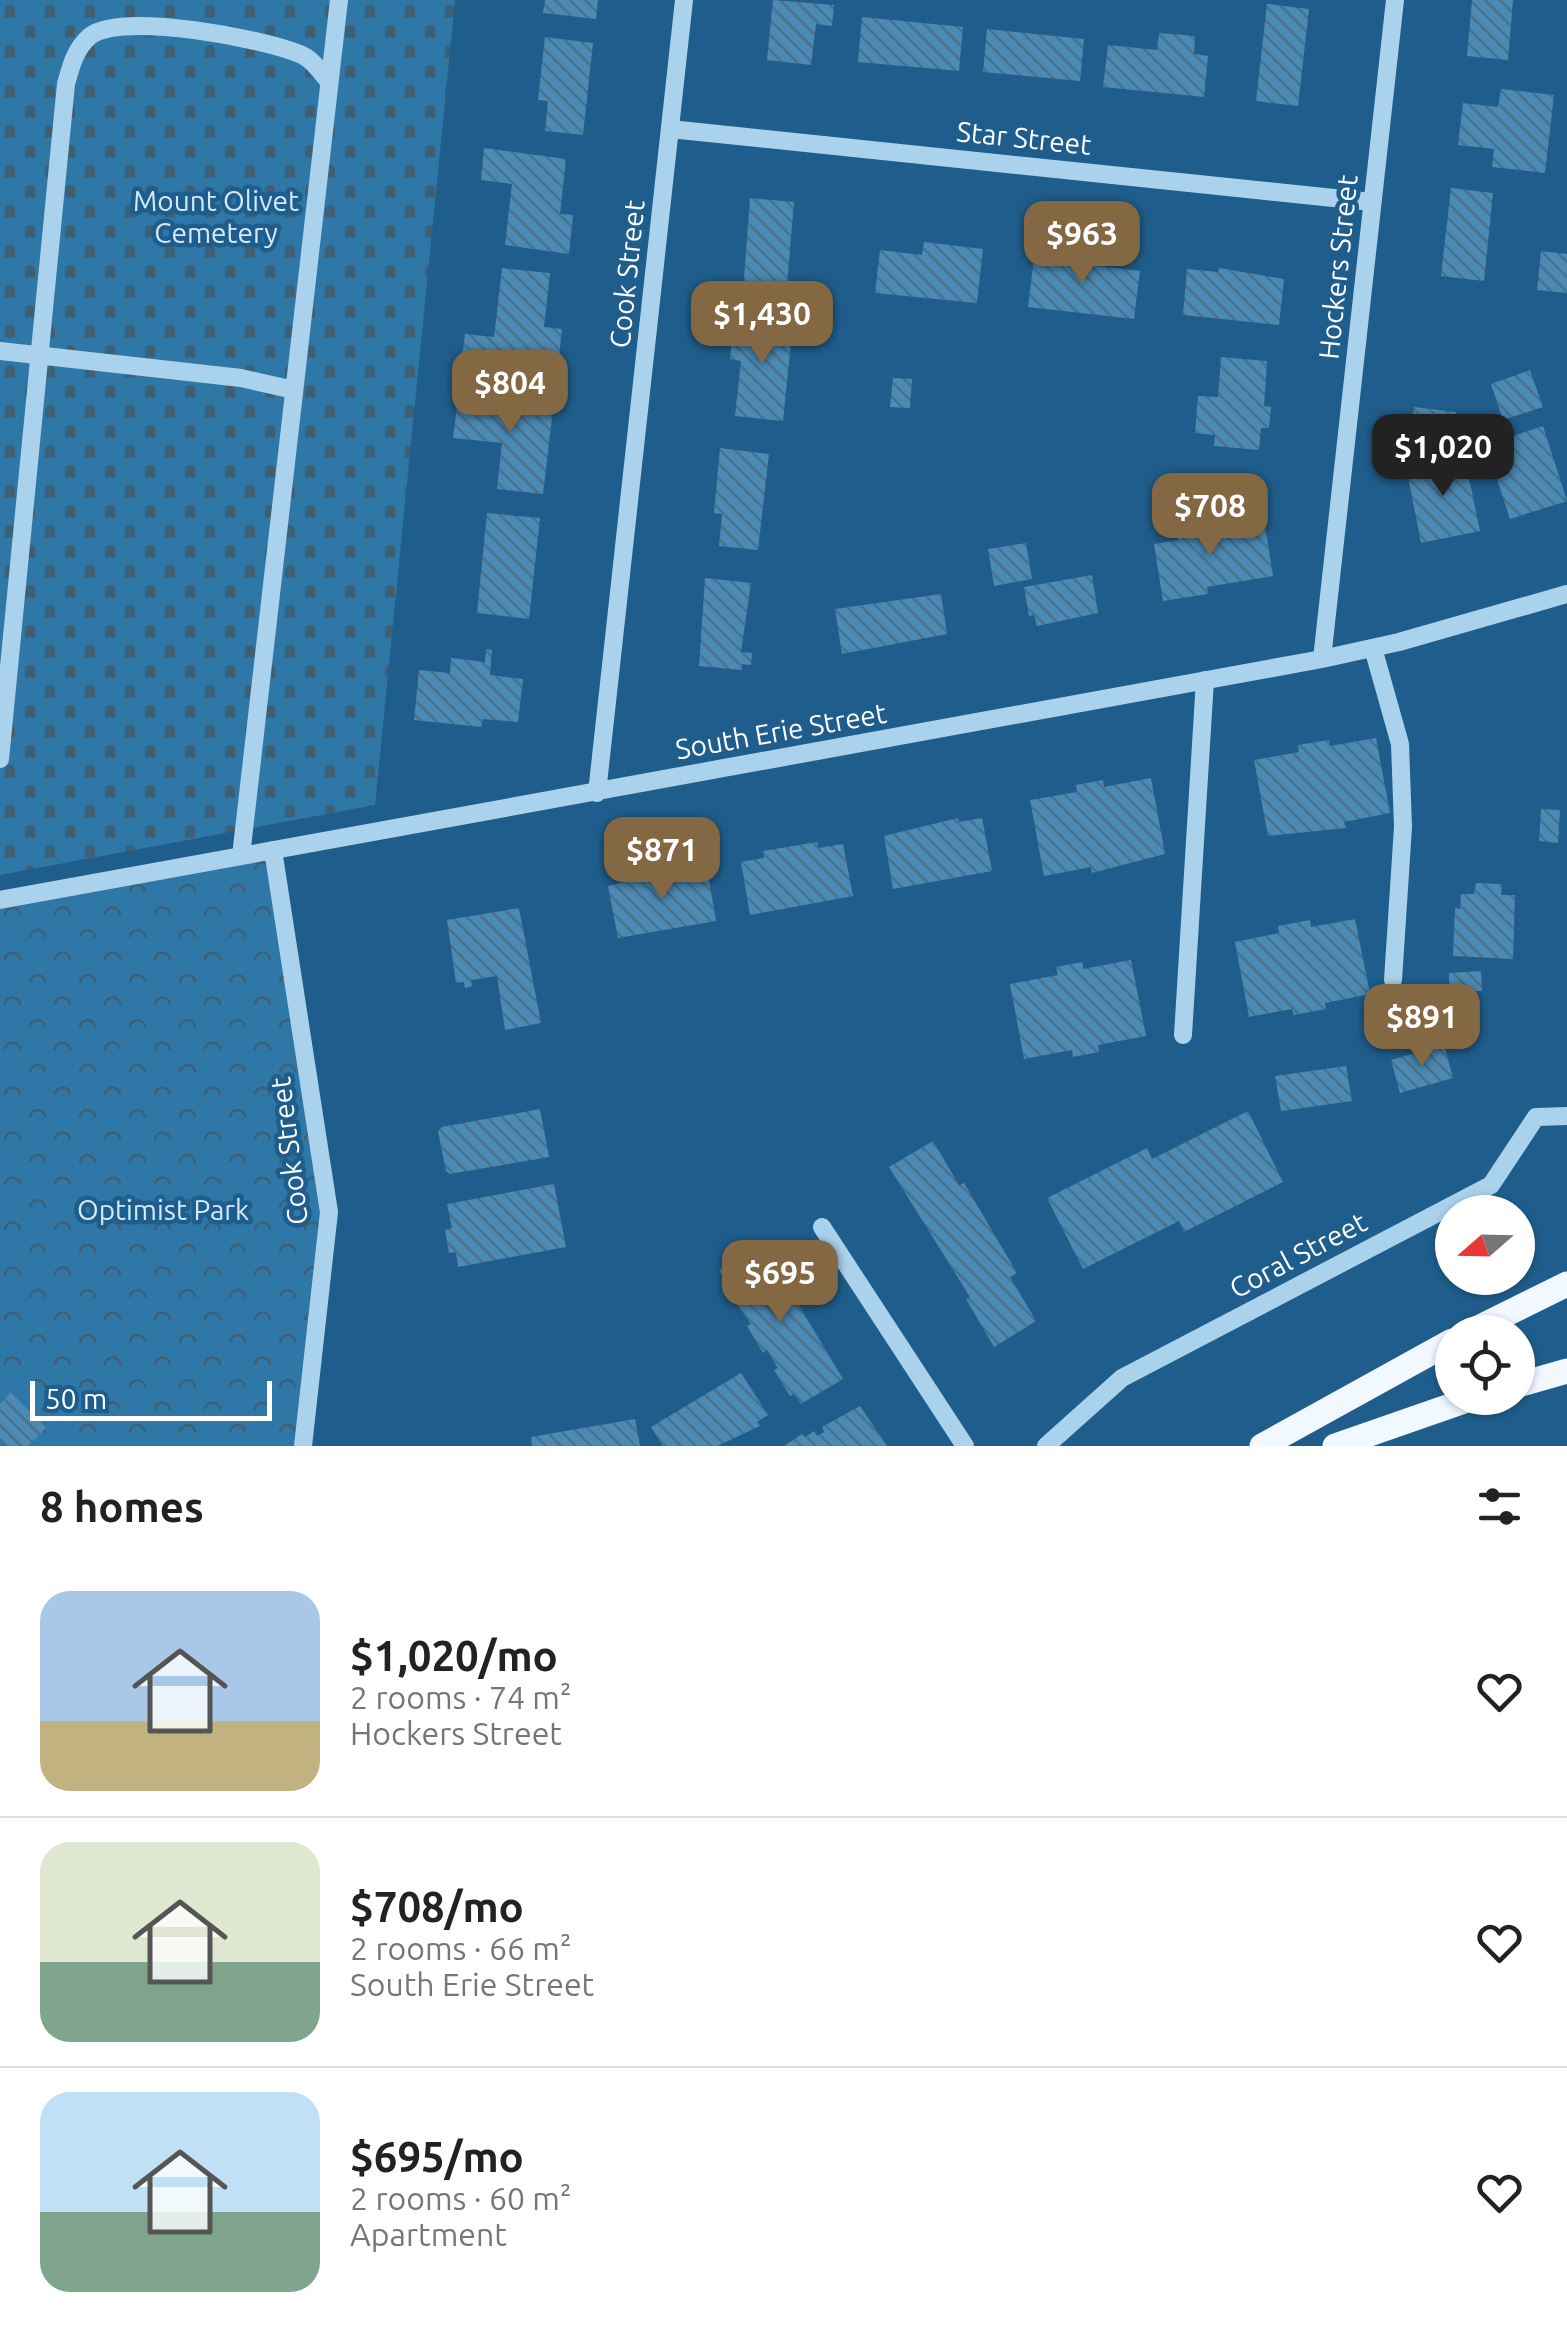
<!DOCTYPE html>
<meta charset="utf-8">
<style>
:root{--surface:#fff;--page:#f6f6f6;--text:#222;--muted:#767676;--line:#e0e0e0;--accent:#836843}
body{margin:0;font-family:Ubuntu,sans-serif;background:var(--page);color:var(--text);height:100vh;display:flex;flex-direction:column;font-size:38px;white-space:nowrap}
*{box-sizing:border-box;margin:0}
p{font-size:32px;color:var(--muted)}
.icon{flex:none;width:55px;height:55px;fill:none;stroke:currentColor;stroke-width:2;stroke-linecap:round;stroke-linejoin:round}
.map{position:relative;height:1446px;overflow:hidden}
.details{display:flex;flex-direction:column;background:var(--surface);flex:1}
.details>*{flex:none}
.needle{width:65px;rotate:250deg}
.fabs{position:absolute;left:1435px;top:1195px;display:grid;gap:20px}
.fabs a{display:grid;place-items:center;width:100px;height:100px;border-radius:50%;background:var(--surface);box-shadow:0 2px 8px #0004;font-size:50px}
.scale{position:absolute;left:30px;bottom:25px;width:242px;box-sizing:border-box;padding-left:10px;border:5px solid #fff;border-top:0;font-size:28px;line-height:35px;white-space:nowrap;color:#fff;-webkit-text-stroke:8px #1f5e8c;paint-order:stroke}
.price{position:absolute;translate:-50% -85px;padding:0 22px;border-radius:20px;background:var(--accent);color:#fff;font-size:32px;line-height:65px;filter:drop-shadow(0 2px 5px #0008)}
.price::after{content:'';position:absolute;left:50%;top:60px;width:30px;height:22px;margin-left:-15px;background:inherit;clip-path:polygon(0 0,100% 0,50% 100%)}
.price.current{background:#222;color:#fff}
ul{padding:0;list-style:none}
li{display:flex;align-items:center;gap:30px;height:250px;padding:0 40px}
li+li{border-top:2px solid var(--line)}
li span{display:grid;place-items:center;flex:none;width:280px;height:200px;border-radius:30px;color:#555}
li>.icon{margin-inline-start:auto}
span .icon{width:120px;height:120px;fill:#fffc;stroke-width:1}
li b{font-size:42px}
h2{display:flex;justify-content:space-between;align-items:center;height:120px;padding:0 40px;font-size:42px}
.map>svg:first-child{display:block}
</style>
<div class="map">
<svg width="1567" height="1446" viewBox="0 0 1567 1446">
<defs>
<pattern id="cemetery-stones" width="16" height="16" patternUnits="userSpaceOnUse" patternTransform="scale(2.5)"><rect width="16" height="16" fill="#2f77a7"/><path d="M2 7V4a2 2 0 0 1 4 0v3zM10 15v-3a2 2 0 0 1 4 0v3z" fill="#3f5f75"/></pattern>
<pattern id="park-crowns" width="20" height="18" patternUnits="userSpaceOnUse" patternTransform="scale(2.5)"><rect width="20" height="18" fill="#2f77a7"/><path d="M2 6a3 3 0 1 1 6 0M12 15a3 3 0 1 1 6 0" fill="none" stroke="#3f5f75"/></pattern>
<pattern id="building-back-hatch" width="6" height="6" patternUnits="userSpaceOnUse" patternTransform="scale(2.5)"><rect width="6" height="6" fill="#4b8ab5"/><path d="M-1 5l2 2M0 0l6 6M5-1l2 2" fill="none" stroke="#4b718b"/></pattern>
</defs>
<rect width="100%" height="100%" fill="#1f5e8c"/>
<path fill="url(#cemetery-stones)" d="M0,0H455L375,805L0,875Z"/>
<path fill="url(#park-crowns)" d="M273,850L329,1212L303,1446H0V900Z"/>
<path fill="url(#building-back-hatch)" d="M545,0H598L596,19L543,13Z
M773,0L834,5L832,26L816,24L811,65L767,60Z
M1472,0H1513L1508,60L1467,56Z
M1267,4L1309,9L1298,106L1256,101Z
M862,17L963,27L959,71L858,62Z
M987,29L1084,39L1080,81L983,72Z
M1159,33L1195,36L1194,54L1208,56L1204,97L1103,87L1108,45L1157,50Z
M545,37L593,43L583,135L545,131L548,101L538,100Z
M1501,89L1554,95L1545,173L1492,167L1494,149L1458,145L1463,103L1498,107Z
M484,148L566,159L560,214L573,215L569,254L505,245L512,184L481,180Z
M1451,188L1493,193L1484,281L1441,276Z
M750,198L794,202L786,296L743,292Z
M924,242L983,249L977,303L875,293L880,250L922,255Z
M1035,250L1089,256L1088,265L1140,271L1134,319L1028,307Z
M1541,251L1567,254V293L1537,290Z
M502,268L550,273L544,327L562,329L557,377L461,366L465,334L494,337Z
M1219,268L1284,279L1279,325L1183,315L1187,269L1218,272Z
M734,316L793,323L783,421L735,416L741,361L730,359Z
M1221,357L1267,361L1264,406L1271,407L1269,428H1261L1259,450L1214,446L1215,435L1195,433L1198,396L1218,397Z
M1530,370L1543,407L1503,420L1491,384Z
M893,378L912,379L910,408L890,407Z
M459,391L554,401L543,494L497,489L502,443L453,438Z
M1414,407L1456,412L1452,450L1410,446Z
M1543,426L1567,501L1510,519L1486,445Z
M720,448L769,454L758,550L719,546L722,514L714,513Z
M1464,454L1480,531L1421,543L1406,466Z
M1204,512L1208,535L1265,526L1273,576L1207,587L1208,594L1163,601L1154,544L1178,540L1174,517Z
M487,513L540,518L529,619L477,613Z
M1026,543L1032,579L994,586L988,549Z
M1092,575L1098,613L1037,626L1034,615L1029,616L1024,587Z
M705,578L751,583L741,652L752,653L751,665L742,664V670L699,666Z
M941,594L947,634L842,654L835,609Z
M486,649L492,650L490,675L523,679L518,722L483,719L481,727L414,720L419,670L450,673L451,658L485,662Z
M1376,738L1390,813L1344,822L1346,828L1268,836L1254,760L1299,752L1298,745L1329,740L1330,746Z
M1151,778L1165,854L1092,873L1091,867L1044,876L1030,800L1077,792L1076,785L1103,780L1104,787Z
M1541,809L1560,810L1558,843L1539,841Z
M958,818L959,822L982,818L992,871L893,889L884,836Z
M817,842L818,848L843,844L853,896L750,915L741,862L764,858L763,851Z
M682,868V872L707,868L716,921L618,938L608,886Z
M1476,883L1502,884L1501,895H1515L1513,959L1453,956L1455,908L1460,909L1461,894H1474Z
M519,908L541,1023L505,1030L497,976L471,980L472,986L465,988L464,982L456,983L447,920Z
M1355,919L1370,994L1325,1003L1326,1009L1294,1015L1292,1009L1249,1017L1235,942L1279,933L1278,926L1310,920L1311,927Z
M1131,960L1146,1036L1098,1045L1099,1052L1073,1057L1072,1050L1024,1059L1010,984L1058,975L1056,967L1083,962V969Z
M1481,971L1482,991L1449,992V973Z
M1444,1045L1453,1078L1400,1093L1391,1060Z
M1346,1066L1352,1101L1281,1111L1275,1076Z
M540,1109L549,1157L450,1174L446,1171L438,1131L442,1127Z
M1248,1111L1283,1182L1184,1232L1179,1221L1083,1269L1047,1198L1147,1148L1152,1159Z
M933,1141L959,1185L964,1183L1017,1273L1010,1277L1036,1321L994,1347L966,1299L970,1297L889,1167Z
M554,1184L566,1247L458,1267L456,1252L449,1253L445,1230L452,1228L447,1204Z
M762,1244L843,1379L801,1404L794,1394L790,1396L774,1370L778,1368L767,1350L763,1353L747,1326L751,1324L721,1282L725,1280L719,1270Z
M741,1373L768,1415L757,1422L760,1426L717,1446H663L651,1427Z
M11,1392L47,1427L28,1446H8L0,1438V1404Z
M860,1406L887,1446H784L802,1434L805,1437L814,1431L817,1436L824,1432L822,1427Z
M635,1419L640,1446H532L531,1437Z"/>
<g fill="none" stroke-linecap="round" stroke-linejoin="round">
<path stroke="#abd2ec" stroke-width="18" d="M670,129L1372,202
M0,351L241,378L294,390
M1373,648L1400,744L1403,827L1393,980
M1322,659L1395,0
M0,759L66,84C71,66 75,49 90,36C122,11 266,39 302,55C313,60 321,72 329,82
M597,793L684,0
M273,850L329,1212L303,1446
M241,856L339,0
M0,900L1322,659L1399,642L1567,594
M1183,1035L1205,680
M822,1227L965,1446
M1046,1446L1122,1378L1491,1185L1536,1117L1567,1116"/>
<path stroke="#f1f8ff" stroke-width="25" d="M1470,1332L1567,1284
M1518,1385L1567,1371
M1262,1446L1452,1341
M1335,1446L1473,1398"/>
</g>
<g text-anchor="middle" stroke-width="9" stroke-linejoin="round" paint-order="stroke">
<g font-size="28" fill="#fff" stroke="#1f5e8c">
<text transform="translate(1024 138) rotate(6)" y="10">Star Street</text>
<text transform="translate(1338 267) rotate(-84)" y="10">Hockers Street</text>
<text transform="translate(627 274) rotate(-84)" y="10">Cook Street</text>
<text transform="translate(781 731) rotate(-10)" y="10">South Erie Street</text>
<text transform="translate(289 1151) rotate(-97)" y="10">Cook Street</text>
<text transform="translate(1298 1255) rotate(-28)" y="10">Coral Street</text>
</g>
<g font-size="28" fill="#d1e9f9" stroke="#1f5e8c">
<text x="216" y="211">Mount Olivet<tspan x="216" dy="32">Cemetery</tspan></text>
<text x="163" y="1220">Optimist Park</text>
</g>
</g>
</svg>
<div class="fabs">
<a><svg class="needle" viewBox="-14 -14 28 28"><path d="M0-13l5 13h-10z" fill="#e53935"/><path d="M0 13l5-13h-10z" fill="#767676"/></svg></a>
<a><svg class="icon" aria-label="locate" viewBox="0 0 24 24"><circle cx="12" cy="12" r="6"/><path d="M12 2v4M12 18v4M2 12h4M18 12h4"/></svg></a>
</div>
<div class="scale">50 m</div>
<b class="price" style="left:1082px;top:286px">$963</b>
<b class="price" style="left:762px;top:366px">$1,430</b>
<b class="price" style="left:510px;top:435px">$804</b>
<b class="price current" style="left:1443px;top:499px">$1,020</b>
<b class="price" style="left:1210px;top:558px">$708</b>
<b class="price" style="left:662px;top:902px">$871</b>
<b class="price" style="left:1422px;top:1069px">$891</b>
<b class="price" style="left:780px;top:1325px">$695</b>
</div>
<section class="details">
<h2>8 homes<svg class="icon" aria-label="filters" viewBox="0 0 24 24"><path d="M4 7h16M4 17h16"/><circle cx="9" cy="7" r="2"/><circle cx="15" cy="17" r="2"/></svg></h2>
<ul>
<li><span style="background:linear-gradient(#a9c7e8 65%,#c2b280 0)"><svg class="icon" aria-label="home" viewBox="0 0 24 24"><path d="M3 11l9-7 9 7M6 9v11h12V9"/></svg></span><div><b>$1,020/mo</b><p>2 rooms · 74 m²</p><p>Hockers Street</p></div><svg class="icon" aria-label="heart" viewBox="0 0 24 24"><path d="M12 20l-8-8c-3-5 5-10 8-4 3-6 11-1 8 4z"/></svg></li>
<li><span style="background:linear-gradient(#dfe7d0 60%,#7fa58c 0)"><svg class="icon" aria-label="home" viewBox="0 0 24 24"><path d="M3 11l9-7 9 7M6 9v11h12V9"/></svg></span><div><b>$708/mo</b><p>2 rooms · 66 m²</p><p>South Erie Street</p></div><svg class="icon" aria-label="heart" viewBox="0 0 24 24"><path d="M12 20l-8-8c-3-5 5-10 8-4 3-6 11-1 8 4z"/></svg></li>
<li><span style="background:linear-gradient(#bfe0f5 60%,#7fa58c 0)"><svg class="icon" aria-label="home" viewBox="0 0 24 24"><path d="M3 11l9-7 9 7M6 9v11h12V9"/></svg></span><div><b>$695/mo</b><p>2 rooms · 60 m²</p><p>Apartment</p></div><svg class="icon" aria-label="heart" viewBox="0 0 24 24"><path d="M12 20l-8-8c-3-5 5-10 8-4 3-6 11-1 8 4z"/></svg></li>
</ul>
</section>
